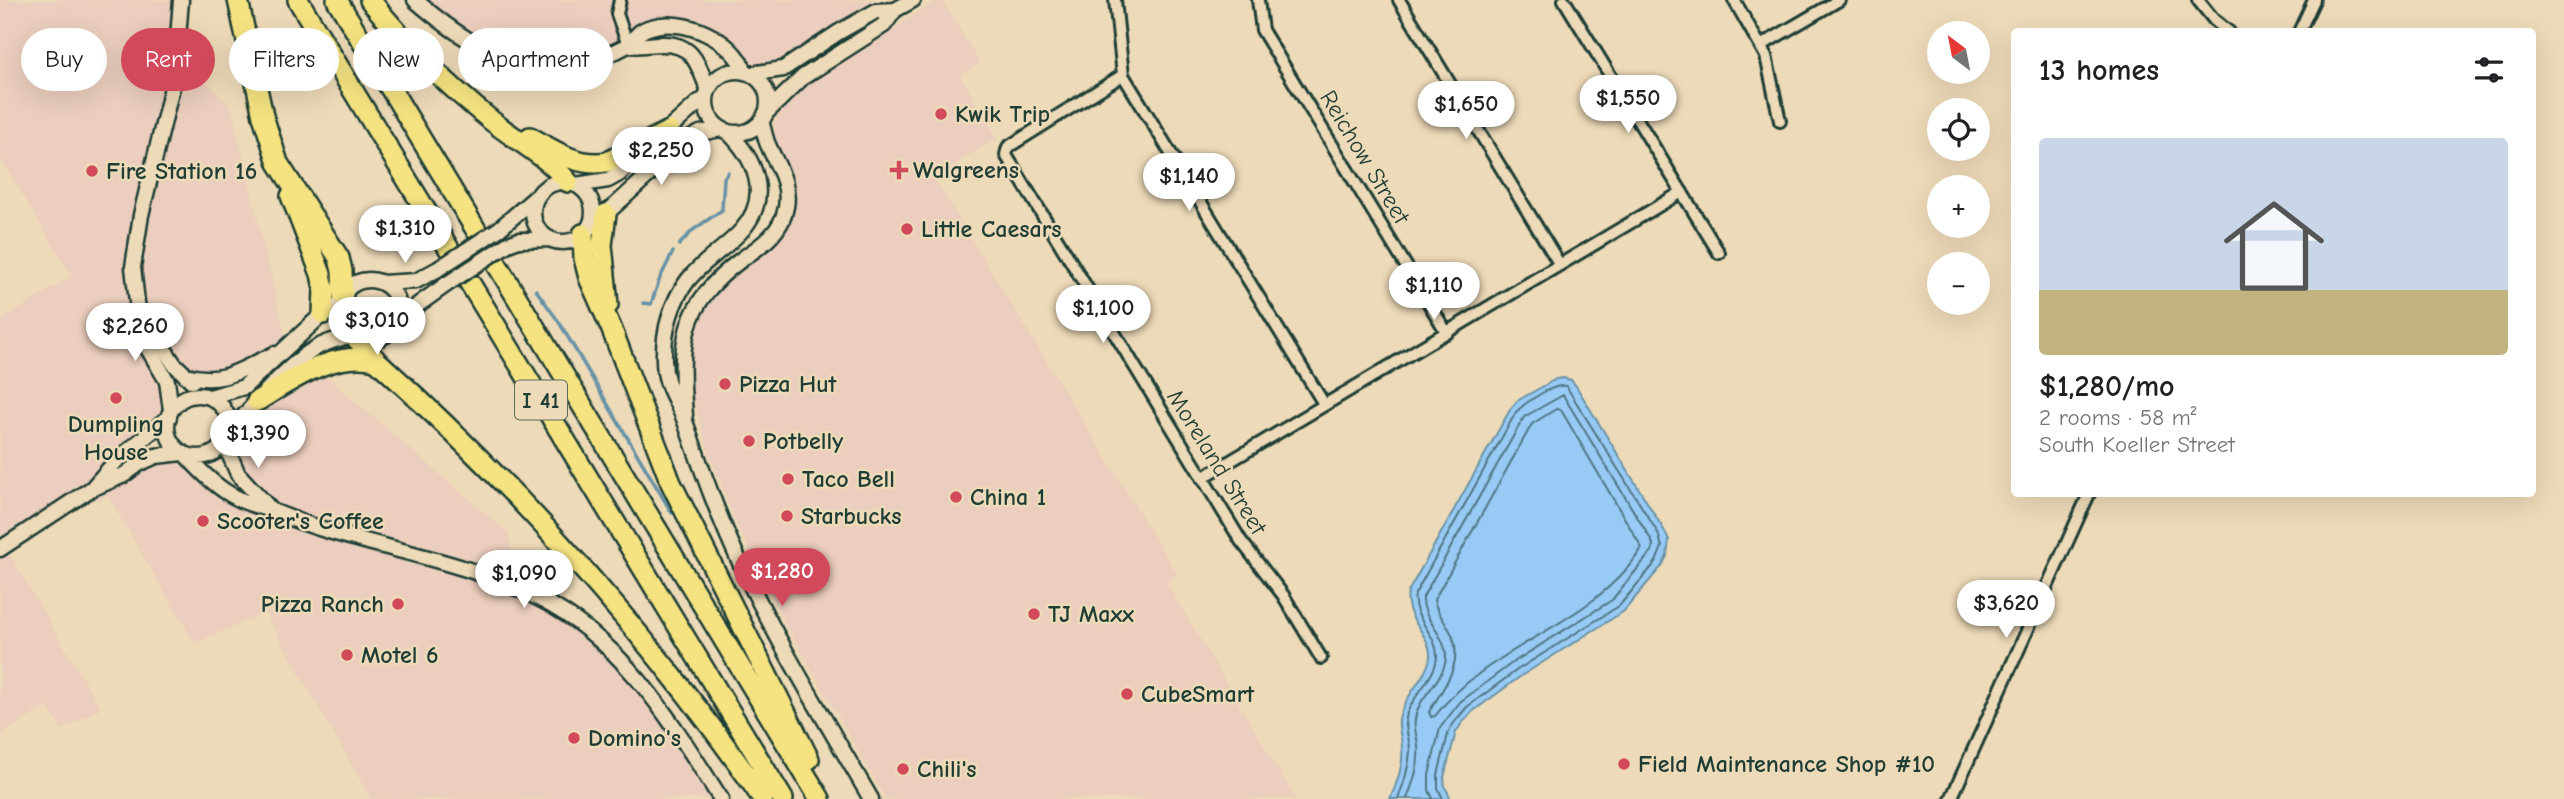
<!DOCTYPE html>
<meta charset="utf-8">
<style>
:root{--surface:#fff;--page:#f2f2f2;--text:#202124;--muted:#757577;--accent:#d1495b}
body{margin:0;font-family:"Comic Neue",sans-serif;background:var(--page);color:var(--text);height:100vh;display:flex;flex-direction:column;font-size:26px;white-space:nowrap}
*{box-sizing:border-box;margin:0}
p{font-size:23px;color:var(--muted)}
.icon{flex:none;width:38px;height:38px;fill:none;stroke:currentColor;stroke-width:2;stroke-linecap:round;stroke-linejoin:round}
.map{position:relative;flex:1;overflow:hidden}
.details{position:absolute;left:2011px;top:28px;width:525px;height:469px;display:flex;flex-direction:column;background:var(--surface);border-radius:7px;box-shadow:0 7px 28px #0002}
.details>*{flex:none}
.top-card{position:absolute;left:21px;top:28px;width:665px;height:63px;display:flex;gap:14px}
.needle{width:46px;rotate:328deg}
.controls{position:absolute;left:1927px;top:21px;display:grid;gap:14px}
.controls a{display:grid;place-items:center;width:63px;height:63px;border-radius:50%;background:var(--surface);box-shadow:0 7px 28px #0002;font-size:35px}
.price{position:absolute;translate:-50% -60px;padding:0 16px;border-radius:24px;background:#fff;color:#222;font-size:23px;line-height:46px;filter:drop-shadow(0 2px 4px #0008)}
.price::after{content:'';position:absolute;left:50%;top:42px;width:21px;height:16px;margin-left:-10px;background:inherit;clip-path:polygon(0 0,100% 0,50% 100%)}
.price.active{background:var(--accent);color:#fff}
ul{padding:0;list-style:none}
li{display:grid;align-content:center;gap:14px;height:371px;padding:0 28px}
li span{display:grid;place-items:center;height:217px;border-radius:7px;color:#555}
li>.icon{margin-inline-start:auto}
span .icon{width:126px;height:126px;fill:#fffc;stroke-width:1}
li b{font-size:30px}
h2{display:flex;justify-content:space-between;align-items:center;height:84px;padding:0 28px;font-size:30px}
.tag{padding:0 24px;border-radius:32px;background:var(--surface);box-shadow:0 7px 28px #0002;font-size:24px;line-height:63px}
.tag.active{background:var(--accent);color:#fff}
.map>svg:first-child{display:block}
</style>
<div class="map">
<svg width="2564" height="799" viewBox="0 0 2564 799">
<rect width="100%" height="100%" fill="#eddab8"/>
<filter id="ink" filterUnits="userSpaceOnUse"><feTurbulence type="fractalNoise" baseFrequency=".0143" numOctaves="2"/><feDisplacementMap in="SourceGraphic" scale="14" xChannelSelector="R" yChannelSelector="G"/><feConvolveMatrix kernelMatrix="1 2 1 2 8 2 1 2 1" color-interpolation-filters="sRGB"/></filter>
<g filter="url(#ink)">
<path fill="#ebcebd" d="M0,0H181L178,51L231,107L288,348L211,380L146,349L171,410L93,488L182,453L211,479L270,510L224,442L245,414L316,368L508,533L518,588L621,658L721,799H371L265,613L195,643L107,495L98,501L91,490L5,546L100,708L62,730L47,706L0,735V321L72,276L0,158Z
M415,0H899L895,10L875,11L796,62L751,74L719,42L661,25L597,58L515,60Z
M938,0H942L980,63L960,75L997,138L934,178L1177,574L1166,582L1296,799H886L785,624L737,526L708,451L689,385V358L697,323L714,294L772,246L787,225L794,194L793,183L774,142L772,127L787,103L818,75Z"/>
<path fill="#97caf4" stroke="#6792a7" stroke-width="2" d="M1563,378L1571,380L1576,386L1664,530L1669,540L1667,556L1662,566L1624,611L1521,676L1472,712L1462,723L1456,732L1444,777L1445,787L1451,799H1390C1397,783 1404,765 1402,747C1402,736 1396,725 1400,715C1405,696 1428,675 1430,657C1432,634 1403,620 1408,592L1511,408L1517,401L1556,379Z"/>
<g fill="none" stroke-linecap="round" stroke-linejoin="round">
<path stroke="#4f7581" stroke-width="2" d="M1556,409L1561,410L1642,548C1594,626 1490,643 1435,716L1431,717L1429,712C1443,688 1464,664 1452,635C1447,623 1436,613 1434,600L1532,424Z
M1398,799C1404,783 1409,768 1410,751C1410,738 1403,726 1407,713C1414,694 1437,676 1437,655C1436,632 1411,618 1415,594L1516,412C1526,402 1552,384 1566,386L1658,533L1662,547L1656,562L1619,606L1517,670L1467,707L1457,719L1449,730L1438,775V788L1443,799
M1407,799C1413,783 1420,764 1418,746C1418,738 1413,728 1415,720C1417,696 1445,681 1446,657C1446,634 1421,619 1423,597L1524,417L1563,395L1650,538L1653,544L1652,551L1612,600L1512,663L1460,702L1440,728L1429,775V790L1433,799"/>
<path stroke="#6792a7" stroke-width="3.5" d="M679,245L693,230L722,210L724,178L728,172
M536,290L559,322L672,513
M643,303L651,304L660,278L673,252"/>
<g stroke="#1f3d34" stroke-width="16">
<path id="street" d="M620,0L617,14L628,45
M1115,0L1123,75L1324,404
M1258,0L1262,30L1447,333
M1399,0L1560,265
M1564,0L1719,253
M1734,0L1766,56L1780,121
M2198,0L2214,20L2229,32
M2299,32L2314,0
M1762,45L1839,0
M1123,75L1008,147L1006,155L1241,541L1283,595L1321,658
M1202,478L1682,192
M1951,799L2089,494"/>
</g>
<g stroke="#1f3d34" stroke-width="19">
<path id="secondary" d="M415,0C451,31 493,62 543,65C570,66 602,60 626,46C637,39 634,32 651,27C684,17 733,39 745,72
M628,45C640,47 649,44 661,44C694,43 698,65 708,89
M706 102a31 31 0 1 1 62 0a31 31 0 1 1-62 0Z
M751,74L783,69L839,32L876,11L895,10L913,0
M765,114L803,77L884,25L895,10
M727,131C755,158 772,196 742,230C726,248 704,260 688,280C671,302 663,332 664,360C664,387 678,400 686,424C703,473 720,521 742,567C780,647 827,723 871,799
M533 212a30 30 0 1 1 60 0a30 30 0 1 1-60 0Z
M576,185L608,180L619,174L699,102L706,99
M599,220L686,141L700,133L721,129
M499,229L536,197
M508,244L519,240L550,239
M339 310a30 30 0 1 1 60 0a30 30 0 1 1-60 0Z
M382,283L416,281L438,269
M139,311L174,364L192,381
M395,325L419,304L447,284
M185,375C224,385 240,370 274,354
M167 426a31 31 0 1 1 62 0a31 31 0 1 1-62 0Z
M210,397L244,387L328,309
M171,410L167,381L141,337L133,267L141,215L175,75L181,0
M685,415C679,344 680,305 742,259C761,246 782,232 786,207C790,184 778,167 769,147C765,139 764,130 761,121
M227,436C248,410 288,364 316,348C328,341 339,339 352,335
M224,442L238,474L271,510
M185,454C199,470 218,489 237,498C248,504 260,506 272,511C358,547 454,555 538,598C624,641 671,721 721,799
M94,486L116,461L169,417
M0,549L91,489L124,475L140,463L156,456L182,453"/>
</g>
<g stroke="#1f3d34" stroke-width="24">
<path id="highway" d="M238,0L263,116L278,163L339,258L342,271L343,295
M298,0L783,799
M337,0L820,799
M370,0C406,45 447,85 492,121C517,141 548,157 568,182
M530,137C555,151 577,167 607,162L669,131
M291,196L321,274L324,289L323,314
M606,214L602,245L608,305
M583,234L584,258L589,278L612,330L671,483L809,759
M356,338L376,360C521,491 652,638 763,799
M257,401C292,380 333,350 376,360"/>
</g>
<use href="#street" stroke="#eddab8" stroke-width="10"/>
<use href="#secondary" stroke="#eddab8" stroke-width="14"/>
<use href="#highway" stroke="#f5e382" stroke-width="19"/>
<g stroke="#1f3d34" stroke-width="19" stroke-linecap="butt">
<path id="secondary-bridge" d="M438,269L499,229
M447,284L508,244"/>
</g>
<use href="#secondary-bridge" stroke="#eddab8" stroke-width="14"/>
</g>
</g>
<g fill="#d1495b" stroke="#eddab8" stroke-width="2.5">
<circle cx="941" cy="114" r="7"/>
<path d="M895.5 159.5h7v7h7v7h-7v7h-7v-7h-7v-7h7z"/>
<circle cx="92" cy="171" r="7"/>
<circle cx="907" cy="229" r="7"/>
<circle cx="725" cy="384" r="7"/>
<circle cx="116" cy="398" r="7"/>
<circle cx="749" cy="441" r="7"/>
<circle cx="788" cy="479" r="7"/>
<circle cx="956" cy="497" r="7"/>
<circle cx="787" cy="516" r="7"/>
<circle cx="203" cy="521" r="7"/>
<circle cx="398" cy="604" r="7"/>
<circle cx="1034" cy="614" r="7"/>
<circle cx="347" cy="655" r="7"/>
<circle cx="1127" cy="694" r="7"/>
<circle cx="574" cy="738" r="7"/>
<circle cx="1624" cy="764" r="7"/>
<circle cx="903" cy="769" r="7"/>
</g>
<g text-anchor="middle" stroke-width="5" stroke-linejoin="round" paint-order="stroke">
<rect fill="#eddab8" stroke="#5d6c5c" stroke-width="2" x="515" y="380.5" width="52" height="39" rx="5"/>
<g font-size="23" font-weight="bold" fill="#1f3d34">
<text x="541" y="408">I 41</text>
</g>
<g font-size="24" font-weight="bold" fill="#1f3d34" stroke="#eddab8" text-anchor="start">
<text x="955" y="122">Kwik Trip</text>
<text x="913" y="178">Walgreens</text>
<text x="106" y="179">Fire Station 16</text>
<text x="921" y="237">Little Caesars</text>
<text x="739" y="392">Pizza Hut</text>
<text x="116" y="432" text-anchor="middle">Dumpling<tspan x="116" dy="28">House</tspan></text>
<text x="763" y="449">Potbelly</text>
<text x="802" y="487">Taco Bell</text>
<text x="970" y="505">China 1</text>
<text x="801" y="524">Starbucks</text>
<text x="217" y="529">Scooter's Coffee</text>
<text x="384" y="612" text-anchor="end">Pizza Ranch</text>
<text x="1048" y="622">TJ Maxx</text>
<text x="361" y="663">Motel 6</text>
<text x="1141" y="702">CubeSmart</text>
<text x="588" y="746">Domino's</text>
<text x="1638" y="772">Field Maintenance Shop #10</text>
<text x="917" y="777">Chili's</text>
</g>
<g font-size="24" fill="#1f3d34" stroke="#eddab8">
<text transform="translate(1365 157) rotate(59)" y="8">Reichow Street</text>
<text transform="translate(1217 462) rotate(58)" y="8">Moreland Street</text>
</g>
</g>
</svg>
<div class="controls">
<a><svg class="needle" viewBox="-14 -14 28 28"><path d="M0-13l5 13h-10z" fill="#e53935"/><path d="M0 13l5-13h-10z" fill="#757577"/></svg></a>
<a><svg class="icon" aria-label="locate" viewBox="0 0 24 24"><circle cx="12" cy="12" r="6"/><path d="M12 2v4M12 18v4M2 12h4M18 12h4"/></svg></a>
<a>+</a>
<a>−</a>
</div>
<b class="price" style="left:1628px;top:135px">$1,550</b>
<b class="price" style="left:1466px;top:141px">$1,650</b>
<b class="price" style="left:661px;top:187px">$2,250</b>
<b class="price" style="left:1189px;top:213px">$1,140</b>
<b class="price" style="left:405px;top:265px">$1,310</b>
<b class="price" style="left:1434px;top:322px">$1,110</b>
<b class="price" style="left:1103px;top:345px">$1,100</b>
<b class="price" style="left:377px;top:357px">$3,010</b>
<b class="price" style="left:135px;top:363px">$2,260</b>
<b class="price" style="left:258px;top:470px">$1,390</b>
<b class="price active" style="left:782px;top:608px">$1,280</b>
<b class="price" style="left:524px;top:610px">$1,090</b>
<b class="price" style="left:2006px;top:640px">$3,620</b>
<div class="top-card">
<a class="tag">Buy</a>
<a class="tag active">Rent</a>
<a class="tag">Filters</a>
<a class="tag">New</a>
<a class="tag">Apartment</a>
</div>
<section class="details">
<h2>13 homes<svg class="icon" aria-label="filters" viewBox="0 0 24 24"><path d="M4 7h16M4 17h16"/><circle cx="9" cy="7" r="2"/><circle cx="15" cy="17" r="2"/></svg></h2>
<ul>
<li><span style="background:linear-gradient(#c9d6e8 70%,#c2b280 0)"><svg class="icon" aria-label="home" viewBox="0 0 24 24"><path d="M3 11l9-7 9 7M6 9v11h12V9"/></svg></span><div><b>$1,280/mo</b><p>2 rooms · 58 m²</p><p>South Koeller Street</p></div></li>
</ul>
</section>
</div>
